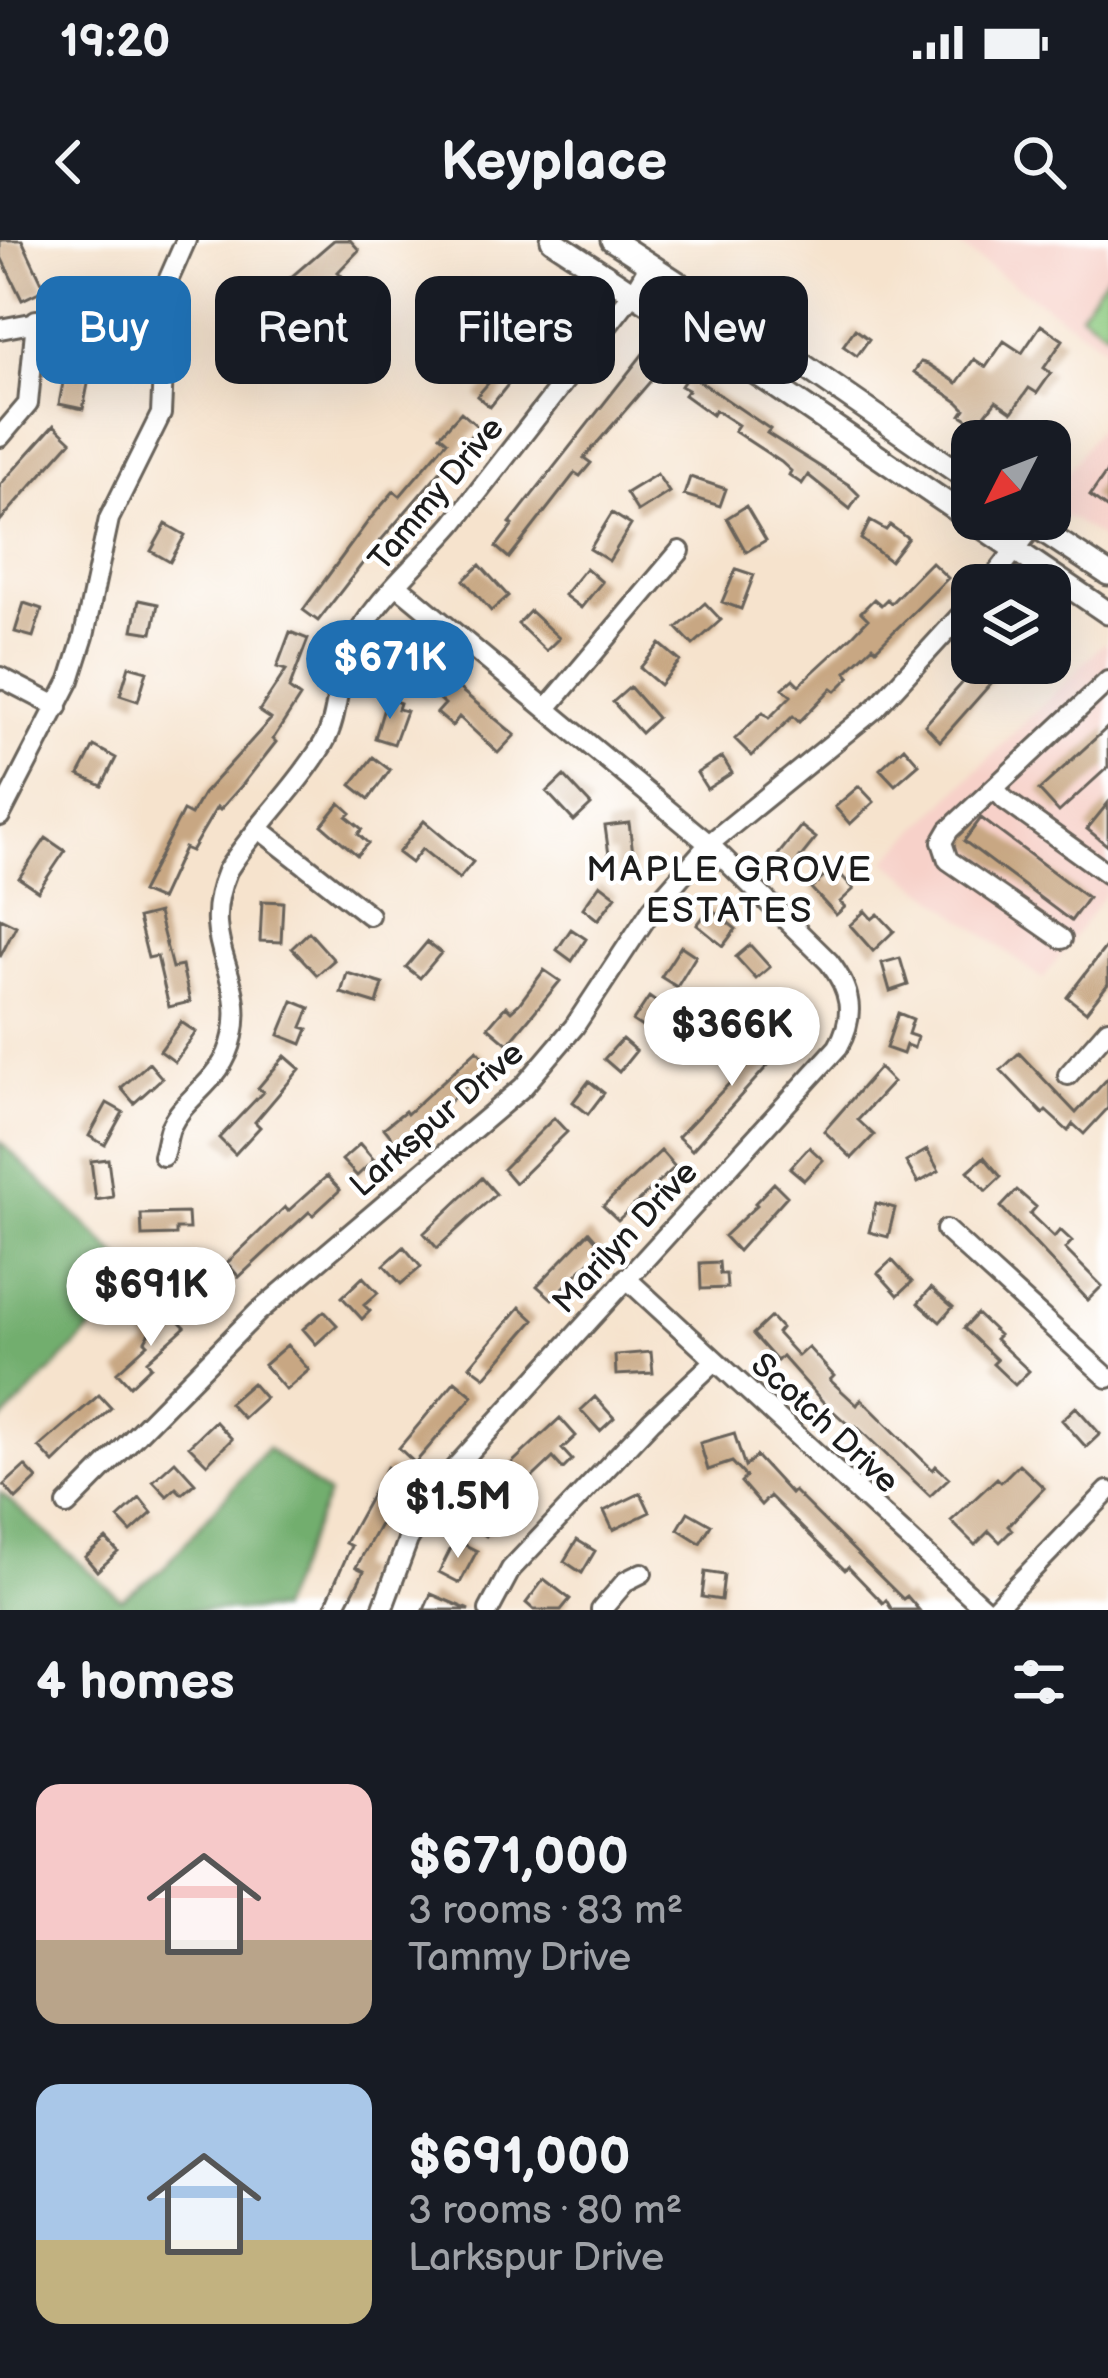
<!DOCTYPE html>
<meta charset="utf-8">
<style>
:root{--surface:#171b24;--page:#20242c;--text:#f1f3f6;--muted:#9ea1a6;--accent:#1f6fb2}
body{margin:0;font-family:"Balsamiq Sans",sans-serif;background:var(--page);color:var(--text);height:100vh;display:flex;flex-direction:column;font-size:45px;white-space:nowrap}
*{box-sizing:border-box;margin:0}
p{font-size:39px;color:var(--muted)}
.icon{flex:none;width:66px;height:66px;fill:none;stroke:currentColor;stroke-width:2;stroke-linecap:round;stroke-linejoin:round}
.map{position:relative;height:1370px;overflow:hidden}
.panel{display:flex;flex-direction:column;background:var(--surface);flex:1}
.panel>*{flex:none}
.guide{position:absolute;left:36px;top:36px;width:1038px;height:108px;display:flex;gap:24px}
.needle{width:78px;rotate:228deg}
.buttons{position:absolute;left:951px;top:180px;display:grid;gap:24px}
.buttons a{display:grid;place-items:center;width:120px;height:120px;border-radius:24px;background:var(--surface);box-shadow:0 12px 48px #0002;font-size:60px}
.price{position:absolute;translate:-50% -102px;padding:0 27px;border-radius:42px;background:#fff;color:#222;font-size:39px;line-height:78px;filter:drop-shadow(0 3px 6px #0008)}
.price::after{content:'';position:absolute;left:50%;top:72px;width:36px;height:27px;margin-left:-18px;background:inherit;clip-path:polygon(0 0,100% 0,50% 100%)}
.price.active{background:var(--accent);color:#fff}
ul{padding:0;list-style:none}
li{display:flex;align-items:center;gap:36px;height:300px;padding:0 36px}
li span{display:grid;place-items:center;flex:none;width:336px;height:240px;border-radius:24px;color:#555}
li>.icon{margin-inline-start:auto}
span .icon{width:144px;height:144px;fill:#fffc;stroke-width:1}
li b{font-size:51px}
h2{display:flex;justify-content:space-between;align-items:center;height:144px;padding:0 36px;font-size:51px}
.chip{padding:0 42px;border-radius:24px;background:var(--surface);box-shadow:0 12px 48px #0002;font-size:42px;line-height:108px}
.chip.active{background:var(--accent);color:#fff}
.status{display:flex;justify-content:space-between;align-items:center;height:84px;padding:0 60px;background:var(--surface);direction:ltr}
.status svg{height:33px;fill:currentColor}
header{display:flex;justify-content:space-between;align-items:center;height:156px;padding:0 36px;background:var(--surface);font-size:54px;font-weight:700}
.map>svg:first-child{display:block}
</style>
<div class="status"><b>19:20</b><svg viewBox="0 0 49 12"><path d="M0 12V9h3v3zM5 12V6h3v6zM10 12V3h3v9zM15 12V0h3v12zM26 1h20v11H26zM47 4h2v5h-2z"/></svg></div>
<header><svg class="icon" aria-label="back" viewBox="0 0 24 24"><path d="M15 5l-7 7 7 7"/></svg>Keyplace<svg class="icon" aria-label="search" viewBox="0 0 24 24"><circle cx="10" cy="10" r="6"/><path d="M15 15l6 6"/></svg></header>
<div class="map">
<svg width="1108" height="1370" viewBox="0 0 1108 1370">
<rect width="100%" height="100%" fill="#fff"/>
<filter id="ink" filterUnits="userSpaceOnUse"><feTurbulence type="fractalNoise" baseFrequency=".00833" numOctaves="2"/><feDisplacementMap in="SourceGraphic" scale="24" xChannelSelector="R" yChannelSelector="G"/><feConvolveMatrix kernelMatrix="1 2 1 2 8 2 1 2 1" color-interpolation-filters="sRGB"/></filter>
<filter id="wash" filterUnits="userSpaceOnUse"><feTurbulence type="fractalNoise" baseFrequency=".004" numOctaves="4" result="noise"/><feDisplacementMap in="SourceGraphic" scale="48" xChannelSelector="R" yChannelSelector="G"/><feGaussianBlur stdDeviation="2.7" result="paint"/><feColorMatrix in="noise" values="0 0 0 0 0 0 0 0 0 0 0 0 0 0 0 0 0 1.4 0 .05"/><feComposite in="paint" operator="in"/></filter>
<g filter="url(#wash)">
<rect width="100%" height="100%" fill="#f6e3cd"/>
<path fill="#f7d1c9" d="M950,0H1108V109Z
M1108,174V303L1072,279L1050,272V258Z
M1104,403L1108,405V650L1043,739L886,621Z"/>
<path fill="#8dca80" stroke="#54734e" stroke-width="3" d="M1108,33V92L1080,73Z"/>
<path fill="#72ae6e" stroke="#476545" stroke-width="3" d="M0,901L141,1039L0,1183Z
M267,1208L328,1255L278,1370H0V1252L121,1359L163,1329Z"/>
<g id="blocks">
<path fill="#c8a783" d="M0,0H22L45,49L22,60L0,15Z
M334,0H350L359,10L338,32L342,36L294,78L276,50Z
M557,41L564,77L544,79L540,42Z
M528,82L547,96L490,167L477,156L512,116L506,111Z
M1041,85L1063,100L1044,128L1051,133L1037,153L1029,148L1012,172L996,161L977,185L961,175L965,169L958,162L914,132L921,122L928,124L957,143L974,119L986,127L1004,101L1022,113Z
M855,89L869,99L857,116L843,106Z
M71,100L96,104L83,169L59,164Z
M649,106L662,116L651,133L655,136L584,218L591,223L580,236L575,233L509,318L496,307L513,285L510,283Z
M689,134L770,189L767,193L849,245L859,255L850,269L808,235L802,244L789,235L791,231L781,222L734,191L738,185L715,170L712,175L684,155L688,150L681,146Z
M461,172L478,187L376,306L318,381L303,370L369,280L394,251L400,256L447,201L440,195Z
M54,185L71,201L0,281V245Z
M1108,230V269L1090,256Z
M657,234L669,252L638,272L626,253Z
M690,237L726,249L720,266L684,255Z
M746,266L766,300L746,312L727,278Z
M612,273L631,285L609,321L590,309Z
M870,281L886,290L890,285L908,298L890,321L861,299Z
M166,284L185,295L170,322L151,311Z
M931,322L948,338L876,409L873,406L846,432L850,437L836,451L832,448L799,482L793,476L752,516L735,499L763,472L769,478L791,456L783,448L793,439L799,445L854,394L868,379L861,372L874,359L881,365L887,359L891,363Z
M480,325L508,356L491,371L464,340Z
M586,328L602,342L581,368L564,355Z
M736,329L754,335L741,369L722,362Z
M139,360L158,364L152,393L133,390Z
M24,363L42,369L33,397L15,392Z
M705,363L721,380L693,405L677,388Z
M530,371L559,398L546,411L518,384Z
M290,392L308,399L289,449L300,457L273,499L276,502L244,543L220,570L217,567L191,611L184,608L160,660L141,652L183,571L191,575L203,554L271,479L259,471L286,430L277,427Z
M660,404L680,421L660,445L640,428Z
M407,406L425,421L403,448L384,433Z
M980,423H993L1002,431L940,501L925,485Z
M129,426L147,431L138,461L120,455Z
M445,437L515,495L498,513L459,477L452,486L437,473L445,464L432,452Z
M630,447L657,478L641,493L613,462Z
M387,458L400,463L398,469L406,471L394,504L375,498Z
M1108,487V527L1059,572L1039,550Z
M94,506L116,518L102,546L79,535Z
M904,507L919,524L895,545L880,529Z
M373,517L390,530L369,559L351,545Z
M722,517L732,533L707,549L697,533Z
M564,536L591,565L574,581L547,552Z
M859,546L874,562L850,584L835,567Z
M340,563L351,573L347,577L362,589L358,594L368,603L357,615L322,585Z
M1108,563V606L1087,589Z
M981,578L1088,658L1071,681L964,601Z
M424,581L473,622L459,639L422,609L411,623L398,613Z
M629,583L635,628L616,630L614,614L609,615L605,586Z
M801,586L816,598L792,628L777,616Z
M46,598L65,611L38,651L19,638Z
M841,635L854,649L840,662L845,667L836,675L811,648L825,636L832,644Z
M600,644L616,656L598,680L583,668Z
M262,661L283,662L281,702L260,701Z
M710,668L736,689L723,706L697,685Z
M865,671L872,679L878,674L894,691L873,711L850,685Z
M158,673L172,728L182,726L190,762L169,767L157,716L148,718L138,678Z
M0,678L16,686L0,717Z
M571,689L586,699L572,721L557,710Z
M309,692L334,720L317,735L292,708Z
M427,702L441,713L420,738L406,727Z
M1108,704V744L1086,772L1067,757Z
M750,705L770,727L756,739L736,717Z
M681,706L696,716L677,747L661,737Z
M900,718L908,745L890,751L882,723Z
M544,730L560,741L508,804L488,787L506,766L511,771L519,764Z
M347,733L383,744L377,764L341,753Z
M783,756H802L800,786L782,785Z
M649,757L669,771L653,794L633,781Z
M293,761L310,768L302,787L308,789L302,804L279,795Z
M898,773L913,779L908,794L917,797L914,808L906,805L903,814L886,808Z
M181,782L196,792L175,822L160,811Z
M759,793L779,813L692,910L678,897L744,828L734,818Z
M622,799L636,811L619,832L604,819Z
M477,810L490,825L430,879L428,876L396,903L384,888L405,871L407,874Z
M1019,813L1076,873L1108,838V868L1084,894L1073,884L1068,891L1046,871L1043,874L1001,830Z
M285,816L300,829L255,882L260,887L235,914L219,898L263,852L258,848Z
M149,823L162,838L134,863L121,848Z
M879,828L893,842L858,880L874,895L852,918L824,891Z
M589,841L604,853L588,874L573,862Z
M107,863L123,872L105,905L89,896Z
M554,878L567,892L515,943L503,929Z
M360,904L374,920L357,936L342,920Z
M809,907L823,920L804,940L790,928Z
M927,910L939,931L918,943L906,922Z
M661,911L675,927L618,980L603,966Z
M984,917L1001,937L986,951L968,931Z
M108,919L113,957L96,960L91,921Z
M327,936L340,950L313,975L309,972L239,1037L227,1023L285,967L288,971Z
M482,938L496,954L437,1008L424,993Z
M774,943L787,956L738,1011L724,996L757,965L755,963Z
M1017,950L1036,967L1030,974L1054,997L1060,990L1072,1001L1065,1009L1102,1046L1088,1060L1001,967Z
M876,963L895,968L888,997L869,992Z
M188,973L189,989H176V995L142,996L141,974Z
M589,992L603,1008L552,1059L537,1046Z
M404,1007L421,1027L401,1044L384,1025Z
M892,1020L912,1042L898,1055L878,1033Z
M719,1022L720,1034H726L727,1048L701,1049L700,1023Z
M363,1037L378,1053L364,1065L370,1071L362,1079L342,1057Z
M208,1038L221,1052L202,1070L189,1056Z
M931,1048L953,1067L940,1082L918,1063Z
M520,1067L534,1080L485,1137L470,1126Z
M324,1071L337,1085L316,1104L303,1089Z
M171,1073L185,1087L147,1121L151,1126L130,1146L117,1132L148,1104L145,1101L149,1094Z
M977,1074L999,1095L995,1099L1029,1131L1015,1145L993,1124L997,1120L964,1088Z
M771,1077L781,1088L777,1093L798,1116L808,1107L834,1136L830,1140L857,1165L861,1159L933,1230L936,1226L949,1238L930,1256L856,1186L853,1189L823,1162L782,1116L777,1121L753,1094Z
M287,1105L309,1130L286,1150L264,1125Z
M651,1112L653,1133L616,1135L615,1115Z
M455,1141L473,1156L415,1223L399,1208Z
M252,1143L265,1158L243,1178L229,1163Z
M99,1155L111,1168L54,1223L39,1207Z
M595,1157L614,1178L600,1191L581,1170Z
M1076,1167L1100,1194L1086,1207L1062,1180Z
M560,1178L576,1196L562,1209L572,1220L563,1229L553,1218L515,1254L498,1236Z
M215,1181L232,1199L207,1224L189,1206Z
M734,1193L745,1227L756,1216L791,1254L794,1251L903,1359L907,1356L919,1370H892L886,1360L883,1363L848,1327L845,1330L770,1256L761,1265L741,1242L746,1237L732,1222L708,1230L700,1203Z
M175,1221L195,1243L182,1254L176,1248L167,1256L153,1241Z
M1019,1224L1044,1248L1008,1286L1012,1290L1000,1302L989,1291L975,1305L951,1281L997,1238L1001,1242Z
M25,1226L37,1239L16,1259L4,1245Z
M387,1227L404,1237V1242L356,1327L364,1331L344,1370H323L351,1306L345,1303Z
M486,1253L506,1266L486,1296L467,1283Z
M641,1253L650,1272L613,1290L604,1271Z
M140,1258L152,1273L131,1292L118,1278Z
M688,1272L711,1285L700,1303L678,1289Z
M106,1299L118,1312L97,1331L85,1317Z
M455,1300L477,1311L460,1343L439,1332Z
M577,1300L595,1311L582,1333L564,1321Z
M705,1332L724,1335L721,1360L702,1357Z
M544,1339L570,1359L561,1370H534L526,1363Z
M431,1354L469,1370H424Z"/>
</g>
</g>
<g filter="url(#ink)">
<use href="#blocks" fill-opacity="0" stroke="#68625a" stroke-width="3"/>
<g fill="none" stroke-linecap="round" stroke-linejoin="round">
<g stroke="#68625a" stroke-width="24">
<path id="minor" d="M0,89L89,72L165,74
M0,197L28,164L36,80
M988,345L1034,285
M0,437L58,467
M1108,441L994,548L1005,560L1108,634
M548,467L680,311
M994,548L949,590L942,602L948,620L1062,699
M0,576L70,440L84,396L109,279L161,174L167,43L186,0
M258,588L369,675
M1068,835L1108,789
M163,916C166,907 167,896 170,888C186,853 223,843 233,796C247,732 196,705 227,631C255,586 296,549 323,504C340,475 335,443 348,413C370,363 419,324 454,283L633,53L650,24
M946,990L1108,1138
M626,1038L986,1370
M67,1265L258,1072L523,847L574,787L652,669L709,604L876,468L972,363
M382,1370L408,1300L444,1240L838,807C856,775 851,750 829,722L709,604L397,345
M489,1370L511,1329L651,1181L715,1121
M601,1370L626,1341L642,1333
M993,1370L1108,1251"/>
</g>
<g stroke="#68625a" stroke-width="27">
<path id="major" d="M552,0L769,142L1108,373
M612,0L787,114L972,242
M1025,279L1108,334"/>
</g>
<use href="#minor" stroke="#fff" stroke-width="18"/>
<use href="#major" stroke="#fff" stroke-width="21"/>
</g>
</g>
<g text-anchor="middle" stroke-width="9" stroke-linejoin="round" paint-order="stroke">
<g font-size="33" fill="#1c1c1c" stroke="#fff">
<text transform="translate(435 253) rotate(-50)" y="12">Tammy Drive</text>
<text transform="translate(436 878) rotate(-41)" y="12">Larkspur Drive</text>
<text transform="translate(624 996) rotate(-47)" y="12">Marilyn Drive</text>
<text transform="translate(826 1182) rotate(43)" y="12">Scotch Drive</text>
</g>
<g font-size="36" letter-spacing="3" fill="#1c1c1c" stroke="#fff">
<text x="730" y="641">MAPLE GROVE<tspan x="730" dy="41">ESTATES</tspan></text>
</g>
</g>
</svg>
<div class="buttons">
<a><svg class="needle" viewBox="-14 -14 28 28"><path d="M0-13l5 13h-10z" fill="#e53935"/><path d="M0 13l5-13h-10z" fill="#9ea1a6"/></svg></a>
<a><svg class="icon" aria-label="layers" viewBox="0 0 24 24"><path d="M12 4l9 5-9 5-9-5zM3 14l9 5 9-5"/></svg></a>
</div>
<b class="price active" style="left:390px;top:482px">$671K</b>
<b class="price" style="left:732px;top:849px">$366K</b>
<b class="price" style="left:151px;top:1109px">$691K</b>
<b class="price" style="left:458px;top:1321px">$1.5M</b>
<div class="guide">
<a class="chip active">Buy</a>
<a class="chip">Rent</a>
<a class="chip">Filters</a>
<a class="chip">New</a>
</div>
</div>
<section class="panel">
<h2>4 homes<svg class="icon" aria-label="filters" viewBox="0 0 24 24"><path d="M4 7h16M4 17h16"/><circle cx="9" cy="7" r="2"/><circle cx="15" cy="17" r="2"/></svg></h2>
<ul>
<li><span style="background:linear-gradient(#f6c9c9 65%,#b9a48a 0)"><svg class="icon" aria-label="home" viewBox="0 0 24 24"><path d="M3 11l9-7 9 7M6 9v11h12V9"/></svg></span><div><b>$671,000</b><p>3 rooms · 83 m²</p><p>Tammy Drive</p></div></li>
<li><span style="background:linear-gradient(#a9c7e8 65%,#c2b280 0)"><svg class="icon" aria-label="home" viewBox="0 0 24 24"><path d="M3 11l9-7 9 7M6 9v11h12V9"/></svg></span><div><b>$691,000</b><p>3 rooms · 80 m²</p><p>Larkspur Drive</p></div></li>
</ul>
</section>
